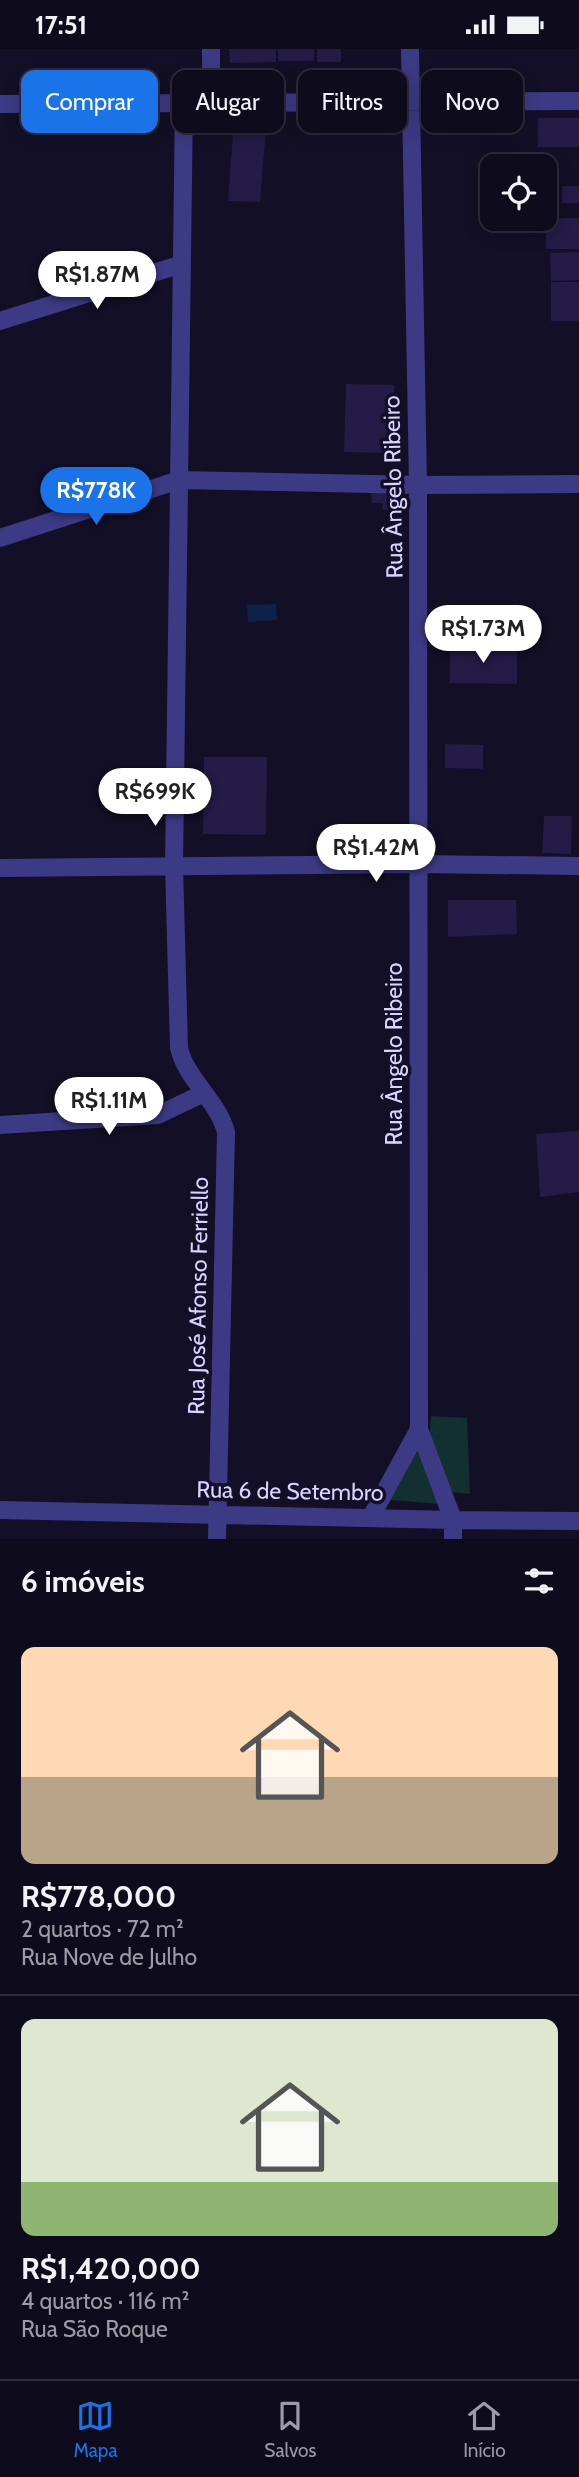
<!DOCTYPE html>
<html lang="pt">
<meta charset="utf-8">
<style>
:root{--surface:#0e0b1c;--page:#171425;--text:#f1f3f6;--muted:#9b9ba3;--line:#2e2b3b;--accent:#1a73e8}
body{margin:0;font-family:Cabin,sans-serif;background:var(--page);color:var(--text);height:100vh;display:flex;flex-direction:column;font-size:26px;white-space:nowrap}
*{box-sizing:border-box;margin:0}
p{font-size:23px;color:var(--muted)}
.icon{flex:none;width:38px;height:38px;fill:none;stroke:currentColor;stroke-width:2;stroke-linecap:round;stroke-linejoin:round}
.map{position:relative;height:1490px;overflow:hidden}
.drawer{display:flex;flex-direction:column;background:var(--surface);flex:1}
.drawer>*{flex:none}
.top-card{position:absolute;left:21px;top:21px;width:537px;height:63px;display:flex;gap:14px}
.controls{position:absolute;left:480px;top:105px;display:grid;gap:14px}
.controls a{display:grid;place-items:center;width:77px;height:77px;border-radius:14px;background:var(--surface);box-shadow:0 4px 18px #0003,0 0 0 2px var(--line);font-size:35px}
.price{position:absolute;translate:-50% -60px;padding:0 16px;border-radius:24px;background:#fff;color:#222;font-size:23px;line-height:46px;filter:drop-shadow(0 2px 4px #0008)}
.price::after{content:'';position:absolute;left:50%;top:42px;width:21px;height:16px;margin-left:-10px;background:inherit;clip-path:polygon(0 0,100% 0,50% 100%)}
.price.current{background:var(--accent);color:#fff}
ul{padding:0;list-style:none}
li{display:grid;align-content:center;gap:14px;height:371px;padding:0 21px}
li+li{border-top:2px solid var(--line)}
li span{display:grid;place-items:center;height:217px;border-radius:14px;color:#555}
li>.icon{margin-inline-start:auto}
span .icon{width:126px;height:126px;fill:#fffc;stroke-width:1}
li b{font-size:30px}
h2{display:flex;justify-content:space-between;align-items:center;height:84px;padding:0 21px;font-size:30px}
.chip{padding:0 24px;border-radius:14px;background:var(--surface);box-shadow:0 4px 18px #0003,0 0 0 2px var(--line);font-size:24px;line-height:63px}
.chip.current{background:var(--accent);color:#fff}
.status{display:flex;justify-content:space-between;align-items:center;height:49px;padding:0 35px;background:var(--surface);direction:ltr}
.status svg{height:19px;fill:currentColor}
.menu{display:flex;justify-content:space-around;align-items:center;height:98px;border-top:2px solid var(--line);background:var(--surface);font-size:19px;color:var(--muted)}
.menu a{display:grid;justify-items:center;gap:4px}
.menu .current{color:var(--accent)}
.map>svg:first-child{display:block}
</style>
<div class="status"><b>17:51</b><svg viewBox="0 0 49 12"><path d="M0 12V9h3v3zM5 12V6h3v6zM10 12V3h3v9zM15 12V0h3v12zM26 1h20v11H26zM47 4h2v5h-2z"/></svg></div>
<div class="map">
<svg width="579" height="1490" viewBox="0 0 579 1490">
<rect width="100%" height="100%" fill="#130f26"/>
<path fill="#12302f" d="M431,1367L467,1369L470,1445L449,1443L430,1384Z
M419,1397L439,1455L390,1451Z"/>
<path fill="#0c2248" d="M276,555L277,571L248,573L247,556Z"/>
<path fill="#241b47" d="M229,0H276V13L230,14Z
M278,0H314V12H278Z
M317,0H341V13H317Z
M234,69L266,78L260,153L228,152Z
M538,69H579V98H538Z
M562,137H579V154H562Z
M546,169H579V200H546Z
M579,203V231L551,232L550,204Z
M551,233H579V272H551Z
M346,335L394,336L393,404L344,403Z
M400,441V460L383,461V454H372L371,442Z
M450,597L517,600V635L450,634Z
M445,695L483,696V720L445,719Z
M204,708H267L266,786L203,785Z
M544,767H572L571,805L542,804Z
M448,851H516L517,885L448,888Z
M579,1082V1143L540,1148L536,1085Z"/>
<g fill="none" stroke-linecap="round" stroke-linejoin="round">
<path stroke="#3d3a85" stroke-width="18" d="M410,0L418,436L419,1380L453,1471V1490
M184,54L174,817L179,999C187,1032 217,1050 226,1083L217,1490
M211,54V0
M0,55L579,52
M0,272L182,215
M0,489L179,431L418,436L579,435
M0,819L419,815L579,817
M0,1076L158,1066L204,1044
M0,1461L453,1471L579,1472
M371,1468L419,1380"/>
</g>
<g text-anchor="middle" stroke-width="7" stroke-linejoin="round" paint-order="stroke">
<g font-size="23" fill="#d9d4ff" stroke="#130f26">
<text transform="translate(393 438) rotate(-91)" y="8">Rua Ângelo Ribeiro</text>
<text transform="translate(394 1005) rotate(-90)" y="8">Rua Ângelo Ribeiro</text>
<text transform="translate(198 1247) rotate(-89)" y="8">Rua José Afonso Ferriello</text>
<text transform="translate(290 1442) rotate(1)" y="8">Rua 6 de Setembro</text>
</g>
</g>
</svg>
<div class="controls">
<a><svg class="icon" aria-label="locate" viewBox="0 0 24 24"><circle cx="12" cy="12" r="6"/><path d="M12 2v4M12 18v4M2 12h4M18 12h4"/></svg></a>
</div>
<b class="price" style="left:97px;top:262px">R$1.87M</b>
<b class="price current" style="left:96px;top:478px">R$778K</b>
<b class="price" style="left:483px;top:616px">R$1.73M</b>
<b class="price" style="left:155px;top:779px">R$699K</b>
<b class="price" style="left:376px;top:835px">R$1.42M</b>
<b class="price" style="left:109px;top:1088px">R$1.11M</b>
<div class="top-card">
<a class="chip current">Comprar</a>
<a class="chip">Alugar</a>
<a class="chip">Filtros</a>
<a class="chip">Novo</a>
</div>
</div>
<section class="drawer">
<h2>6 imóveis<svg class="icon" aria-label="filters" viewBox="0 0 24 24"><path d="M4 7h16M4 17h16"/><circle cx="9" cy="7" r="2"/><circle cx="15" cy="17" r="2"/></svg></h2>
<ul>
<li><span style="background:linear-gradient(#ffd9b3 60%,#b9a48a 0)"><svg class="icon" aria-label="home" viewBox="0 0 24 24"><path d="M3 11l9-7 9 7M6 9v11h12V9"/></svg></span><div><b>R$778,000</b><p>2 quartos · 72 m²</p><p>Rua Nove de Julho</p></div></li>
<li><span style="background:linear-gradient(#dfe7d0 75%,#8fb573 0)"><svg class="icon" aria-label="home" viewBox="0 0 24 24"><path d="M3 11l9-7 9 7M6 9v11h12V9"/></svg></span><div><b>R$1,420,000</b><p>4 quartos · 116 m²</p><p>Rua São Roque</p></div></li>
</ul>
</section>
<nav class="menu">
<a class="current"><svg class="icon" aria-label="map" viewBox="0 0 24 24"><path d="M3 6l6-2 6 2 6-2v14l-6 2-6-2-6 2zM9 4v14M15 6v14"/></svg>Mapa</a>
<a><svg class="icon" aria-label="saved" viewBox="0 0 24 24"><path d="M7 4h10v16l-5-4-5 4z"/></svg>Salvos</a>
<a><svg class="icon" aria-label="home" viewBox="0 0 24 24"><path d="M3 11l9-7 9 7M6 9v11h12V9"/></svg>Início</a>
</nav>
